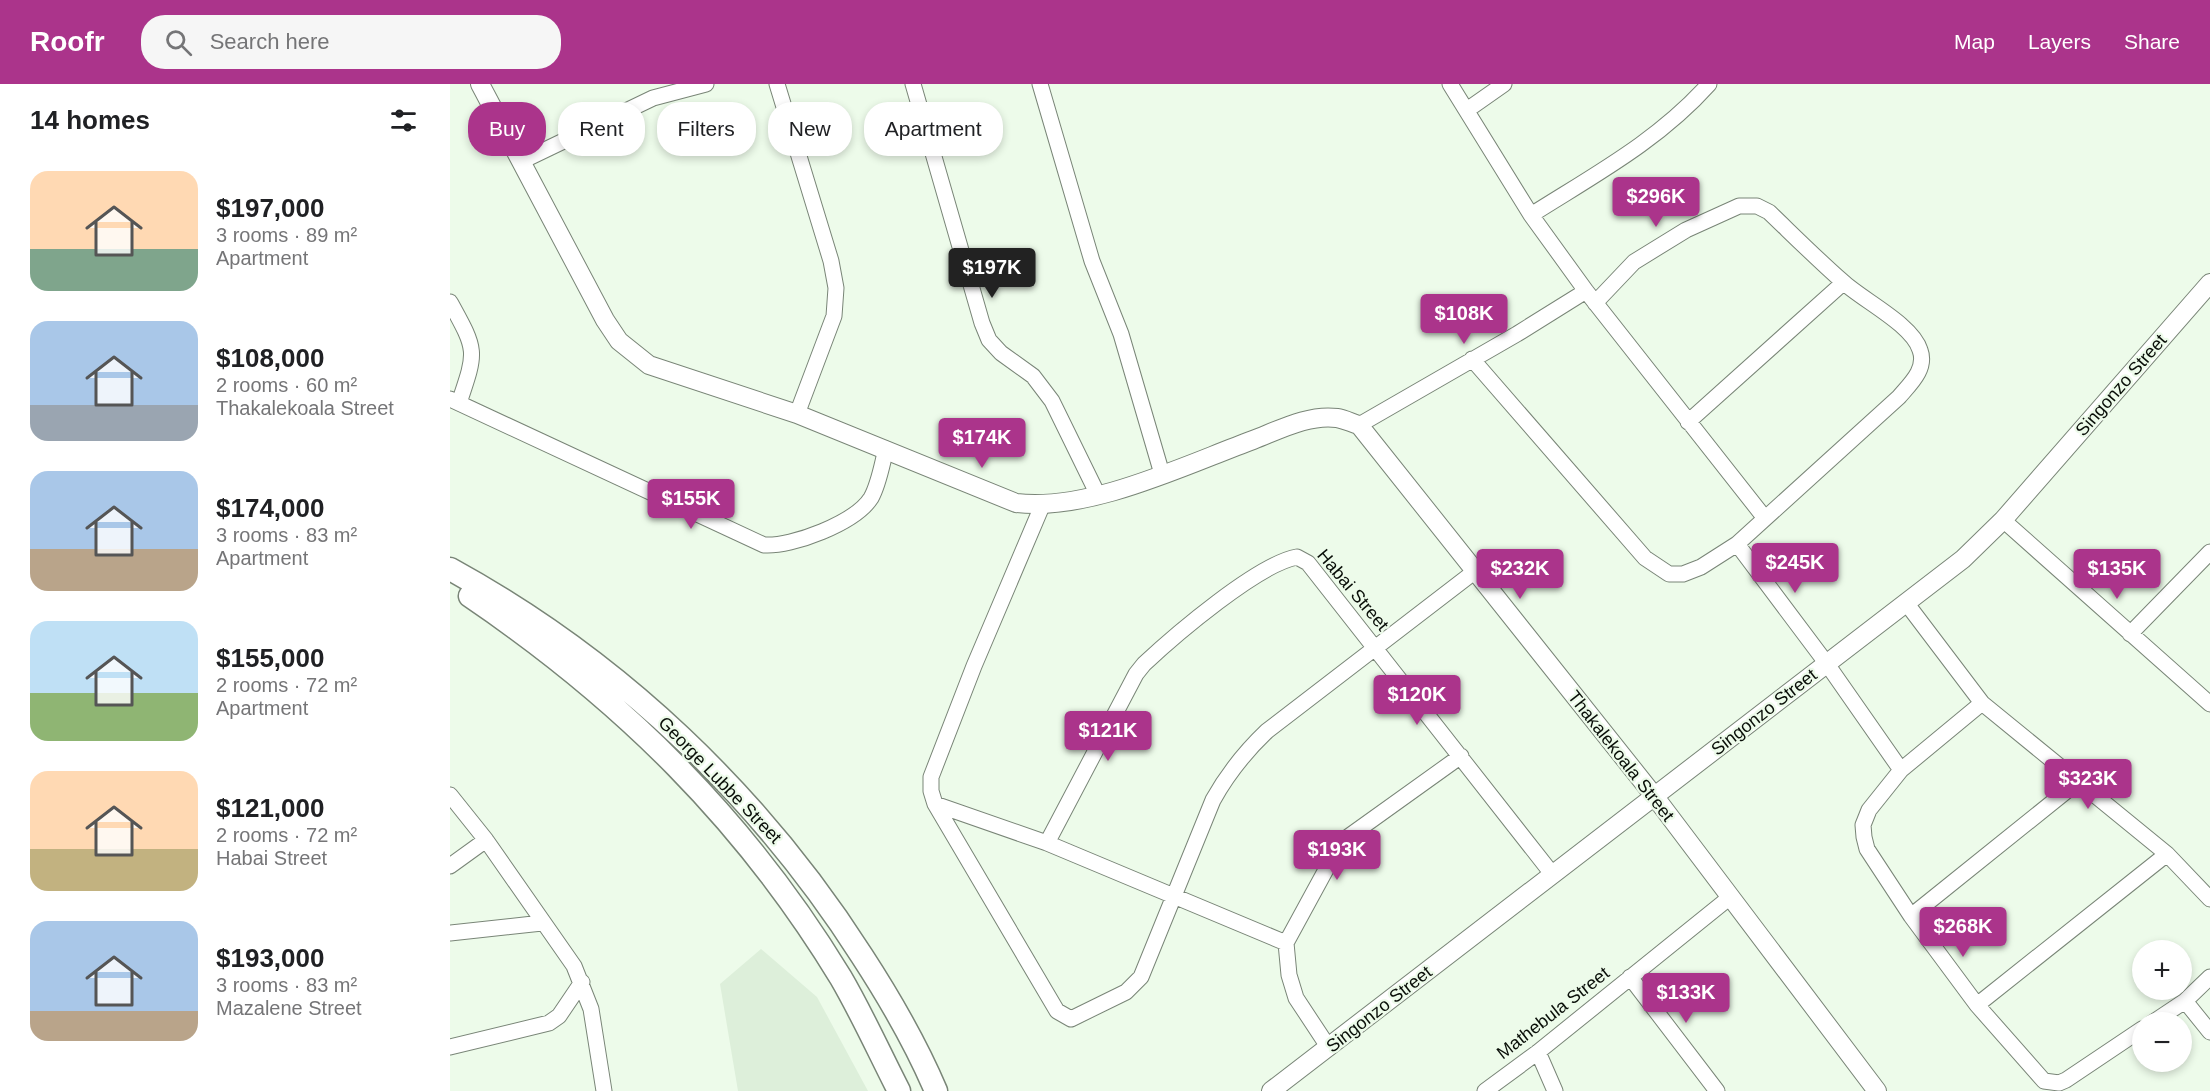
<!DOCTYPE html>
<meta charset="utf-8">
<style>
:root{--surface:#fff;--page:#f6f6f6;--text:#202124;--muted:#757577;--accent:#ab348b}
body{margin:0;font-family:Arial,sans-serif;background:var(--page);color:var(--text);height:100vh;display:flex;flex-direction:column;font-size:22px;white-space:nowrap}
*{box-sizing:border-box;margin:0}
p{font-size:20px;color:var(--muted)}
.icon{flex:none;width:33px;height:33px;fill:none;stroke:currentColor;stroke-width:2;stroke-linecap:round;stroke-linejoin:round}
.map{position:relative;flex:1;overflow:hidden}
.drawer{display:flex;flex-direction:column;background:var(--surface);width:450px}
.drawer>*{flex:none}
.top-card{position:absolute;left:18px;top:18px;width:570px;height:54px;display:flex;gap:12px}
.fabs{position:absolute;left:1682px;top:856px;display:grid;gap:12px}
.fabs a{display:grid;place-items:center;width:60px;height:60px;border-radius:50%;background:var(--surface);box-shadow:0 3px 9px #0003;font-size:30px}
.price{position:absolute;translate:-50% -51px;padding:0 14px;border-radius:6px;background:var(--accent);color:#fff;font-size:20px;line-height:39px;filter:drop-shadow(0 2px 3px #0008)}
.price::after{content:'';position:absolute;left:50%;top:36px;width:18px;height:14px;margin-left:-9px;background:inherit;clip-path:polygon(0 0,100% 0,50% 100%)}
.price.current{background:#222;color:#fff}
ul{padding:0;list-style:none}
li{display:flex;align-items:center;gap:18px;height:150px;padding:0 30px}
li span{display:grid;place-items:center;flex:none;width:168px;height:120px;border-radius:18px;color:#555}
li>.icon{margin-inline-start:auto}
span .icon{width:72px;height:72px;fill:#fffc;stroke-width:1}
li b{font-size:26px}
h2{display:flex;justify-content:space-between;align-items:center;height:72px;padding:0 30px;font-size:26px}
.tag{padding:0 21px;border-radius:24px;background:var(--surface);box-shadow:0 3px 9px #0003;font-size:21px;line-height:54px}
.tag.current{background:var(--accent);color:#fff}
header{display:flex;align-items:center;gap:36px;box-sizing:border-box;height:84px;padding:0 30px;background:var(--accent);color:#fff}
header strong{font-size:28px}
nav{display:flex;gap:33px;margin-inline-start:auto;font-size:21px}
.search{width:420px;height:54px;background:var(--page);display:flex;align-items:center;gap:15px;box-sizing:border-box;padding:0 21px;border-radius:24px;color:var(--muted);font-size:22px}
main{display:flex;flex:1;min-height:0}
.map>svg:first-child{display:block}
</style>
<header>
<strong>Roofr</strong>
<div class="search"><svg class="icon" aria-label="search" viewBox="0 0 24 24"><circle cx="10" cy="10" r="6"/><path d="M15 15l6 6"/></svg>Search here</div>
<nav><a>Map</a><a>Layers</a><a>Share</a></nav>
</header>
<main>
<section class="drawer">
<h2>14 homes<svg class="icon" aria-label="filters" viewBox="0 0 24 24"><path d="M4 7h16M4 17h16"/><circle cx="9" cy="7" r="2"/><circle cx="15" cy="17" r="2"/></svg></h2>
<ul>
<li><span style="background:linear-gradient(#ffd9b3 65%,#7fa58c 0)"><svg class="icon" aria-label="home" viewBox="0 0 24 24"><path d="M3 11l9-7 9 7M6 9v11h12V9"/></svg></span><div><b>$197,000</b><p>3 rooms · 89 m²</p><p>Apartment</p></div></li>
<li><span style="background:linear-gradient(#a9c7e8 70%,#9aa5b1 0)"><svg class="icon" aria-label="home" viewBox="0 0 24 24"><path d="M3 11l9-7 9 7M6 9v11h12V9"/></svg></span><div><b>$108,000</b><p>2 rooms · 60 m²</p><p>Thakalekoala Street</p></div></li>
<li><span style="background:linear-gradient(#a9c7e8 65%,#b9a48a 0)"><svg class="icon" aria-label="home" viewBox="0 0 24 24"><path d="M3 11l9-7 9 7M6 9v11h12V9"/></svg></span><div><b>$174,000</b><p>3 rooms · 83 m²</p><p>Apartment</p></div></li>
<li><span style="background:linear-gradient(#bfe0f5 60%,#8fb573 0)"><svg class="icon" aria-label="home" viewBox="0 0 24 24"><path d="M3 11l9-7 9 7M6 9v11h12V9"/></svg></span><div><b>$155,000</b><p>2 rooms · 72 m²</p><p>Apartment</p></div></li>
<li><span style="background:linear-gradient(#ffd9b3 65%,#c2b280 0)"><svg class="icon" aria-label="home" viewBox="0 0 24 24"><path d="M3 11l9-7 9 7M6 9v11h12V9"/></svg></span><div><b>$121,000</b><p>2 rooms · 72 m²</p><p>Habai Street</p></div></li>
<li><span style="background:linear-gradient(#a9c7e8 75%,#b9a48a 0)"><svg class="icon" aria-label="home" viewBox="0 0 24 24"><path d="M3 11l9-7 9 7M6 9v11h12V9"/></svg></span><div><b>$193,000</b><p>3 rooms · 83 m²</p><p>Mazalene Street</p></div></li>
</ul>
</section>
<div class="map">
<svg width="1760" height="1007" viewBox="0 0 1760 1007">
<rect width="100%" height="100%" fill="#edfbea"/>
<path fill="#ddefda" d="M311,865L367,913L418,1007H288L270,900Z"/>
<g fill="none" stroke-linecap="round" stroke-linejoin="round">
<g stroke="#798577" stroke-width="17">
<path id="minor" d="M327,0L381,177L386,204L384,232L347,330
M463,0L532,239L539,256L551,269L583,292L602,317L648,411
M590,0L642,177L671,250L712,390
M1000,0L1081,131L1136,207L1314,433
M1017,26L1054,0
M72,77L203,14L256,0
M1081,131C1144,91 1208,57 1259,0
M0,218C27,267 27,266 9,319
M1022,275L1195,474L1219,490H1233L1251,483L1287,460L1449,313C1460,300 1477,285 1470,266C1462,240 1412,216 1392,197C1367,175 1343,151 1319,128L1307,122H1289L1236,146L1184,178L1145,219
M0,315L314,461C342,463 405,439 421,414C429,400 432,380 436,365
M1238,338L1393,199
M909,341L1067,250L1136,207
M592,422L524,582L481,693V707L485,720L607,927L621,935L676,908L691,893L763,716C778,689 795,668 817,647L1024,488
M1553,436L1760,620
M1287,460L1377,580L1451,686
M1457,520L1532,619L1717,770L1760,815
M1680,550L1760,468
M1532,619L1451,686L1419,726L1413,741L1414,753L1417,765L1461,832L1527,921L1594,997L1609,999L1616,996L1692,945
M0,711L36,756L124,882L141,925L154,1007
M485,720L597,759L836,859
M597,759L686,590L694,580C725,551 808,480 847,473L858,479L1103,791
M0,782L36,756
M1461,832L1629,697
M0,849L92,839
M1180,893L1267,1007
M1735,917L1760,948
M1527,921L1717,770
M1702,939L1735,917L1760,893
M0,963L99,939L109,932L132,898
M879,964L846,914L839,891L836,859L891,758L1011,672
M1088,968L1105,1007
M1035,1007L1088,968L1279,814"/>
</g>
<g stroke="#798577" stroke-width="20">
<path id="tertiary" d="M30,0L155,236L169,257L199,281L347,330L566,419C639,428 735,381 803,356C829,346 859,330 887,334C894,335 902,339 909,341L1205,713L1427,1007
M821,1007L1513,475L1553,436L1760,199"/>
</g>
<g stroke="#798577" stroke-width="25">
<path id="primary" d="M0,485C168,577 309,711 412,872C440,915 466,960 486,1007
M20,512C172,615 295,736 391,894C412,930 430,970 449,1007"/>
</g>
<use href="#minor" stroke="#fff" stroke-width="15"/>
<use href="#tertiary" stroke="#fff" stroke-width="18"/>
<use href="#primary" stroke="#fff" stroke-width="22"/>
</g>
<g text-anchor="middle" stroke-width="4.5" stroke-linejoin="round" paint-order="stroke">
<g font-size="18" fill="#090e08" stroke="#edfbea">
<text transform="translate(1671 301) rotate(-49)" y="6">Singonzo Street</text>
<text transform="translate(903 506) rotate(50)" y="6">Habai Street</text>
<text transform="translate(1314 628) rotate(-38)" y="6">Singonzo Street</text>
<text transform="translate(1171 672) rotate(52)" y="6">Thakalekoala Street</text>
<text transform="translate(270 696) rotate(46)" y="6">George Lubbe Street</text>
<text transform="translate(929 925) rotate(-38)" y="6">Singonzo Street</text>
<text transform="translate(1103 929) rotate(-38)" y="6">Mathebula Street</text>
</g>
</g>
</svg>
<div class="fabs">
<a>+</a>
<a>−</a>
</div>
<b class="price" style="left:1206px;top:144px">$296K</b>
<b class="price current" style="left:542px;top:215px">$197K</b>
<b class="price" style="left:1014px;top:261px">$108K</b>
<b class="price" style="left:532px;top:385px">$174K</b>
<b class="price" style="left:241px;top:446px">$155K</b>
<b class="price" style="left:1345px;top:510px">$245K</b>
<b class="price" style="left:1070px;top:516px">$232K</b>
<b class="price" style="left:1667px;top:516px">$135K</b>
<b class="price" style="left:967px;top:642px">$120K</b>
<b class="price" style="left:658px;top:678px">$121K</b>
<b class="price" style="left:1638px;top:726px">$323K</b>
<b class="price" style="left:887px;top:797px">$193K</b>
<b class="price" style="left:1513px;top:874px">$268K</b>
<b class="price" style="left:1236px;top:940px">$133K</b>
<div class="top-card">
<a class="tag current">Buy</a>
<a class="tag">Rent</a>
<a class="tag">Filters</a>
<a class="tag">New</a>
<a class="tag">Apartment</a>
</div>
</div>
</main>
